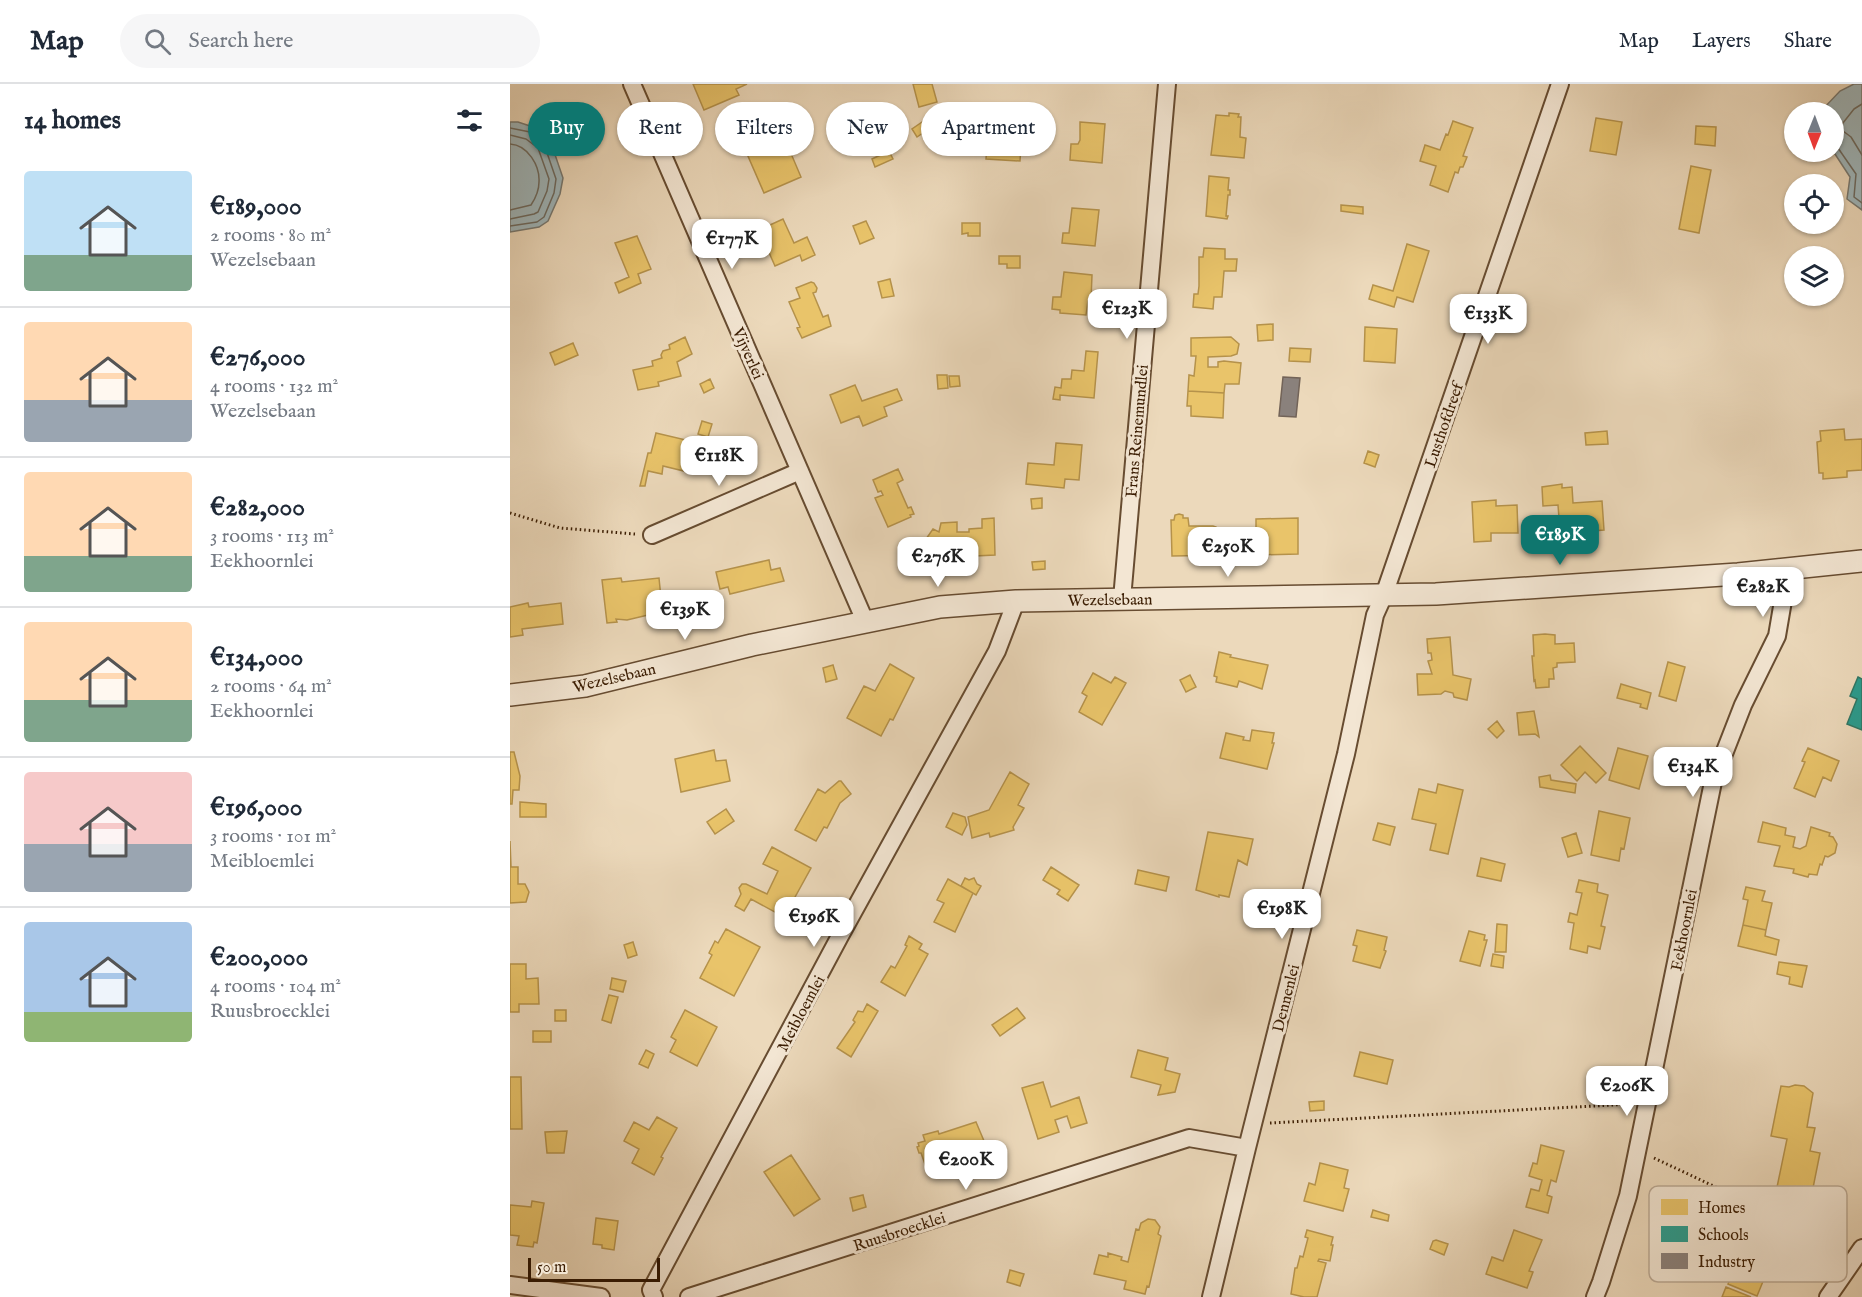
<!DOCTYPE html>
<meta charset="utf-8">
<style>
:root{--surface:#fff;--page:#f6f6f7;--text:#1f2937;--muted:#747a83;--line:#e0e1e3;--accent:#0f766e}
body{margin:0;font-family:"IM FELL English",serif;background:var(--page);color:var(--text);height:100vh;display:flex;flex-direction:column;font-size:22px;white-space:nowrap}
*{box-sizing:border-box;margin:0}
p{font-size:20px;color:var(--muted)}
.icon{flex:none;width:33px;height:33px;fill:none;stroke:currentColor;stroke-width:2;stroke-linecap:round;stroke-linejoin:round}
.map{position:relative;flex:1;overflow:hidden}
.drawer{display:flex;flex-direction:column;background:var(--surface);width:510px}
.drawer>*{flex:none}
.hud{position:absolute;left:18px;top:18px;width:570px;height:54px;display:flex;gap:12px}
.needle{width:39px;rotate:181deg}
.controls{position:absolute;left:1274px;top:18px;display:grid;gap:12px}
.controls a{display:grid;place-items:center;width:60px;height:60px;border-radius:50%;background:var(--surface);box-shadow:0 2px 4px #0004;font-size:30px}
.scale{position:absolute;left:18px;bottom:15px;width:132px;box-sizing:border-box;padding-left:6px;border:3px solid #3b1d03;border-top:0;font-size:16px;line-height:21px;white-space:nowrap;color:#3b1d03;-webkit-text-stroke:4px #f3e6d3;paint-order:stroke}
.price{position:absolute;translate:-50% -51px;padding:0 14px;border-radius:12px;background:#fff;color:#222;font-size:20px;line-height:39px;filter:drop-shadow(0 2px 3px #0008)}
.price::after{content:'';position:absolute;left:50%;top:36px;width:18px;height:14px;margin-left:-9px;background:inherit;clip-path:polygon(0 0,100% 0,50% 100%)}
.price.on{background:var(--accent);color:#fff}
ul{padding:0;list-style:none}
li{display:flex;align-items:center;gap:18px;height:150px;padding:0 24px}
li+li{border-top:2px solid var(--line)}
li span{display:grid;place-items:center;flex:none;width:168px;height:120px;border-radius:6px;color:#555}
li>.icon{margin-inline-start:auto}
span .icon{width:72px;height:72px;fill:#fffc;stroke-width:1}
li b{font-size:26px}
h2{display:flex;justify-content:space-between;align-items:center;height:72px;padding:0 24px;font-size:26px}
.chip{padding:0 21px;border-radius:27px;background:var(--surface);box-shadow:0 2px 4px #0004;font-size:21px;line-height:54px}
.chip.on{background:var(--accent);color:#fff}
header{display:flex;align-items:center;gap:36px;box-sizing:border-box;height:84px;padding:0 30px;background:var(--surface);border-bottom:2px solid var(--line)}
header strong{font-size:28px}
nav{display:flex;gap:33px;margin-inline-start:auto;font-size:21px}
.search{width:420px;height:54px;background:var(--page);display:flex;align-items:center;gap:15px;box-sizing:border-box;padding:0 21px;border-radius:33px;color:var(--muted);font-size:22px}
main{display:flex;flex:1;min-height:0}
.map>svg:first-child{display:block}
</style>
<header>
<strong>Map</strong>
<div class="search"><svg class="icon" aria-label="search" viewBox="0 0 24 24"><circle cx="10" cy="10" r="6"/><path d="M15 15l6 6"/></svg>Search here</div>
<nav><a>Map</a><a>Layers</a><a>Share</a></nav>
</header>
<main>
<section class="drawer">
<h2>14 homes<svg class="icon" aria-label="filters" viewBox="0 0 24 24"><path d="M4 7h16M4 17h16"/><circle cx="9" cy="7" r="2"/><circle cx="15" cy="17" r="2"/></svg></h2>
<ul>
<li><span style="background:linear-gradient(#bfe0f5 70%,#7fa58c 0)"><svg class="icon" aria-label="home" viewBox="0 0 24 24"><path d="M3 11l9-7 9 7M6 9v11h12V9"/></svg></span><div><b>€189,000</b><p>2 rooms · 80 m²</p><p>Wezelsebaan</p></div></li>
<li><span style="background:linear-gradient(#ffd9b3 65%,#9aa5b1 0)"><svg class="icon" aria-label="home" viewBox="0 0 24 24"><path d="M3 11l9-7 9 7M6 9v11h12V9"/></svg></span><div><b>€276,000</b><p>4 rooms · 132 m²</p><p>Wezelsebaan</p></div></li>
<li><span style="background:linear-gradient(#ffd9b3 70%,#7fa58c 0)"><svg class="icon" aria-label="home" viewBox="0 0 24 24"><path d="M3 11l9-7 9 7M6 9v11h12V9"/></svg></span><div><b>€282,000</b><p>3 rooms · 113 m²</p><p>Eekhoornlei</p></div></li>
<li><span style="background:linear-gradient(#ffd9b3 65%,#7fa58c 0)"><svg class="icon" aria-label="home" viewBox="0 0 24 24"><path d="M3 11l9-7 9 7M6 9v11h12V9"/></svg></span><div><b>€134,000</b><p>2 rooms · 64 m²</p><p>Eekhoornlei</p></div></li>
<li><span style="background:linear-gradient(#f6c9c9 60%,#9aa5b1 0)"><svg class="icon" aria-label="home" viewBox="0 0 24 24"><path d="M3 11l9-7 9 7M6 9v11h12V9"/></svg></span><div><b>€196,000</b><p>3 rooms · 101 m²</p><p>Meibloemlei</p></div></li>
<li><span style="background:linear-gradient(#a9c7e8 75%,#8fb573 0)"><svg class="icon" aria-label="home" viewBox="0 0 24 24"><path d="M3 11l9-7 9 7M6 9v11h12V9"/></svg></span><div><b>€200,000</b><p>4 rooms · 104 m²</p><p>Ruusbroecklei</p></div></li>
</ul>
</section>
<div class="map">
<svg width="1352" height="1213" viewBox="0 0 1352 1213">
<rect width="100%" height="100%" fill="#ecd9bb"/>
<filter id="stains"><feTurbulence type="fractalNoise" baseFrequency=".00333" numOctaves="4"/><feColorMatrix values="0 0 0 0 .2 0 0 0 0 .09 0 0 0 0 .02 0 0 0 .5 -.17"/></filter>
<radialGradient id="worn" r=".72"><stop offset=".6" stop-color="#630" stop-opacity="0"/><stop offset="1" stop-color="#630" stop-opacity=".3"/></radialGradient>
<path fill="#9fb7bc" stroke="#777972" stroke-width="1.5" d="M1344,0H1352V126L1337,115L1340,93L1323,67V28H1312V26L1330,7Z
M0,38H8L23,43L40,56L53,94L50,110L38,137L29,143L0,148Z"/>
<path fill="#e9c46a" stroke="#b5924b" stroke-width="1.5" d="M183,0H237L226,5L229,11L194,26Z
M403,0H422L427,18L409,23Z
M719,29L729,30L728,33H731L730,53L736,54L734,74L701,71L706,31L719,32Z
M1086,34L1112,38L1106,71L1080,67Z
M415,36L420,44L407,53L402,45Z
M943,37L963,44L953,72L957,73L953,83H950L948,89L945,88L938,108L920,101L926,82L910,77L915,61L930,66L936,50L938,51Z
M570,38L595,40L592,79L560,76L561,60H568L570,56Z
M268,39L291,93L254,109L231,56Z
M1186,42L1206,43L1205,62L1185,60Z
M477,60L511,62L510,77L476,75Z
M379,67L383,75L365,83L362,75Z
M1181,82L1201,86L1189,149L1169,145Z
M699,92L719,94L718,106H720V111H718L716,132H718L717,135L696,132Z
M831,121L853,123V130L831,127Z
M562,124L589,126L585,162L552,159L553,149H559Z
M273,135L284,159L297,153L305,171L292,177L290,171L265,182L249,146Z
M356,137L364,154L350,160L343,142Z
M452,139H470V152H458V149L452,150Z
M127,152L141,185L128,190L131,199L109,209L105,199L119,193L105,159Z
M897,160L919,167L903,218L887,213L884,223L859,215L863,201L883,207Z
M694,164L715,165V175H727L726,187H714L712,213H704L703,225L683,223L684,210H688L689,202V173H693Z
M489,172H510V184H497V180H489Z
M554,188L582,191L581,216L578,217L576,231L550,229V226L542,225L543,213H551Z
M380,195L384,212L372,214L368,198Z
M301,198L304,199L307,204L306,208L303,209L313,233L318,231L321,242L292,254L287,244L290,243L279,218L290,214L286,204Z
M763,240V256L748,257L747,241Z
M855,243L887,245L885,279L854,277Z
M175,253L182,270L167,278L171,292L148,298L149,302L128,306L123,286L143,282L142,277L152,274L151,271L153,267L160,265L159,261Z
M721,253L729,260L727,270L721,272L698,273V283H708V278L714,277L731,279L729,300H715L714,309L678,307L679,291L684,292L686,272H681V254Z
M63,259L68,271L45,281L40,269Z
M780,264L801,265L800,278L779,277Z
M576,267L588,268L584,314L550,311V316L543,315L545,303L551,304L552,295H561L562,286L574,287Z
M427,291H437L438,304L428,305Z
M439,292H449L450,302L440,303Z
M200,295L204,304L194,309L190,300Z
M345,301L352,317L387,305L392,316L374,323L377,332L353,342L349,332L331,339L320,311Z
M678,307L714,309L713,334L681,332V322H677Z
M192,337L202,340L198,353L188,350Z
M1334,345L1335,356L1352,355V386L1337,387V393L1313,395V389H1309L1307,358L1311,357L1310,347Z
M1097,347L1098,360L1076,361L1075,349Z
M146,349L176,356L175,361L187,363L182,389L153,382L152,390L138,387L135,402H130L138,369H141Z
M546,359L572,361L569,396L555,395L554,404L516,400L518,379L544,381Z
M858,367L869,371L865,383L854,379Z
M388,385L393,396L387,399L398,424L401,423L404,430L400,431L401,433L378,443L365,414L373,411L371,407L368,408L363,396Z
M1052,400V404L1062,403L1063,419L1092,417L1094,446L1082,447V441L1064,442L1060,443V452L1041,453L1040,435L1049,434L1048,421L1033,422L1032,403Z
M532,414V424L522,425L521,415Z
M986,416V422L1007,421L1008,449H981V457L964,458L962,418Z
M669,430L673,431V434H678L679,442H703L706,443V457H717V454L732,453V456H736V460H746V435L788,434V470L746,471V466L730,467V474H720V471L662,472L661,436H664L665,431Z
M484,434L485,471L465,472L466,474L446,472V460H431L422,474L409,465L423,445L429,448L431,439L447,438V448H459V445L472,444V435Z
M259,476L261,486L270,484L274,497L220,510L218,503L210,505L206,488Z
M535,477V485L523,486L522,478Z
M111,494L112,498L149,494L151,514L181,510L183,526L138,531L117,536L106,535L107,538L97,539L92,496Z
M18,519L19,523L51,519L53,540L12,545L13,551L0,553V523Z
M1035,550L1045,551V560L1064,559L1065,578L1047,579V583L1043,584L1044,595H1039V603L1026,604L1025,596L1024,597L1022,572H1024L1023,551Z
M940,553L943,591L961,595L957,616L944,613L943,609L935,607L931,610L908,611L907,590H922L918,577L922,576L921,569H918L917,555Z
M709,568L721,571L720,573L758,581L752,605L729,597L727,603L706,598L707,593L704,592Z
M1158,578L1175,583L1166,617L1149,612Z
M380,580L404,594L383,636L380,635L371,652L337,634L354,602L365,607Z
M323,581L327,595L316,598L313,584Z
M583,589L601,599L605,593L616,599L592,641L569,628L577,612L572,609Z
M680,591L686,603L676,608L670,596Z
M1111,600L1141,609L1137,625L1130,623L1131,620L1107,614Z
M1024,627L1029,653L1025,650L1009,651L1007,629Z
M987,637L994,647L987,654L978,645Z
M742,646L764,649L762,659H764L757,685L710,674L716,649L734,653L733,656L740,657Z
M1070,662L1096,689L1086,699L1075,688L1067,697L1051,681Z
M1108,664L1138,672L1129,705L1099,696Z
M1298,664L1329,677L1321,697L1313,693L1305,713L1284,704L1295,678L1292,677Z
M204,666L206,677L216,676L220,697L171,708L165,675Z
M0,668H4L10,692L9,706H3L2,720H0Z
M500,688L519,700L508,721L514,724L503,743L504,746L480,753L479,749L462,754L458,733L479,726Z
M1040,691L1041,696L1066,700L1065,709L1030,703L1029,693Z
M329,697H331L341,710L330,719L317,744L314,743L306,757L285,746L308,705L315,709Z
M928,700L953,706L938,770L920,766L926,740L902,735L909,705L926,709Z
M10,718L36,720V733H10Z
M216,725L224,737L205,750L197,738Z
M1089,727L1120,734L1114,765L1111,764L1109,777L1081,771Z
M443,729L455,733L457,741L452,751L436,743Z
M1253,738L1276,744L1275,751L1285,753L1283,763L1290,765L1296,762L1301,743L1320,749L1319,752L1323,753L1327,760L1325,769L1318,773L1315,772L1312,781L1310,780L1307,791L1299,790L1298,793L1283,789L1284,785L1264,782L1270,762L1248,758Z
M868,739L885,743L880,761L863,756Z
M698,748L743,755L737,781L728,776L719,813L709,811V813L686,806Z
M1066,749L1072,769L1058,773L1052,754Z
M0,757L1,783H8V800H15L19,808L16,818L0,819Z
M262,763L301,784L274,833L241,815L234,827L225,822L231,810L229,804L232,800H236L257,810L268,787L253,780Z
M971,774L995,780L991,797L967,792Z
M541,783L569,801L558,817L547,810L550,806L533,796Z
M628,786L659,793L656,807L625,800Z
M455,794L459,796L464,794L467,800L471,802L466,811L451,802Z
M438,795L463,809L445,848L424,838L434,819L427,816Z
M1069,796L1088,800L1087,808L1098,811L1091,842L1095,843L1090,865L1078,862L1077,869L1060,865L1064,839L1058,838L1060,829L1067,831L1072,809L1066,808Z
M1236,803L1255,807L1252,817L1262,819L1256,846L1233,841L1238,816L1233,815Z
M987,840L997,841L996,868H985Z
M1233,841L1256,846L1255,852L1269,856L1266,871L1228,862Z
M216,845L250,863L224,912L190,894L202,871L199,869L205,857L208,859Z
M847,846L877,853L874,866L876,867L870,884L843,877L847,862L843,861Z
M959,847L975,851L974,856H977L970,882L950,877Z
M399,852L412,860L409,865L418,870L395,912L371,898L381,882L385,884L397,862L395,861Z
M123,858L127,871L118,874L114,861Z
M983,870L994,872L993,884L981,882Z
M1269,878L1297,882L1292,903L1279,900L1280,893L1267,890Z
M0,880H16V895L28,894L29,920H9V928H0Z
M102,894L116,897L113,908L100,905Z
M99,911L108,913L101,939L92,936Z
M357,920L368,927L341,973L327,964L345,938L343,936L348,927L353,928Z
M507,924L515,934L490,952L482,941Z
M45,926H56V937H45Z
M175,926L207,943L187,982L160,968L166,956L161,953Z
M23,947H41V958H23Z
M136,966L144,970L138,984L129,980Z
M628,966L658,974L655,986L670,990L665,1008L648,1011L651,1001L621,993Z
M850,968L883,976L877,1000L844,992Z
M0,993H11L12,1045H0Z
M533,998L541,1023L569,1013L577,1039L561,1044L557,1032L545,1036L549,1048L528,1055L512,1004Z
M1285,1001L1294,1002L1303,1009L1297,1043L1305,1044L1300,1067L1310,1069L1301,1114L1266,1108L1277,1055L1261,1052L1271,1002L1279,1003Z
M814,1017V1026L800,1027L799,1018Z
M147,1033L167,1044L151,1073L153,1074L144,1091L122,1079L129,1065L114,1057L124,1038L139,1046Z
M466,1038L474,1057L472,1058L473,1061L427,1076L428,1079L416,1083L411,1069H409L407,1063L409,1062L408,1059L415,1057L413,1051L428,1047L429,1050Z
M57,1047L54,1069H37L35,1048Z
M1031,1061L1054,1067L1046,1098L1041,1096L1037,1111L1042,1113L1038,1129L1016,1123L1021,1105L1029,1107L1032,1096L1019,1092L1023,1079L1027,1080Z
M281,1071L310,1115L284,1132L254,1088Z
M810,1079L838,1086L834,1104L839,1105L833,1127L794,1117L799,1099L805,1101Z
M353,1111L356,1123L343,1127L340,1114Z
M22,1117L34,1119L27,1159L24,1158L23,1163L7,1161L9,1152L0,1151V1121L21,1123Z
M863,1126L879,1131L878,1137L861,1133Z
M86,1134L108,1137L104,1166L92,1164V1161L83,1160Z
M638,1135L645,1136L650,1143L648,1150L651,1152L639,1203L637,1202L635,1210L614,1205L616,1197L584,1190L589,1171L598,1173V1169L612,1173L611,1176L618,1178L626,1145L629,1146L631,1139Z
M797,1146L823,1153L821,1161H823L820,1177L809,1175L808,1177L816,1179L807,1213H794L781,1210L785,1184H787L790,1172L793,1173L798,1154L795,1153Z
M1004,1146L1032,1156L1019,1187L1023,1188L1017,1204L976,1190L982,1173L993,1177Z
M926,1156L938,1160L934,1171L920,1165L923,1157Z
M1225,1183L1254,1195L1247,1212L1218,1200Z
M500,1186L514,1190L510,1202L497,1198Z
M1216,1203L1241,1213H1212Z"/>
<path fill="#2a9d8f" stroke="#2f7765" stroke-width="1.5" d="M1348,593L1352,595V646L1337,640L1347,615L1340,612Z"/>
<path fill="#8a817c" stroke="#726358" stroke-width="1.5" d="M773,293L790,294L786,333L769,332Z"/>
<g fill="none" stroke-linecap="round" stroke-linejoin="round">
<path stroke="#6d6a60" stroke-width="1.5" d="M1352,20L1344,25L1329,44L1341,53L1352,71
M0,44L20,48L34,60L46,95L44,109L34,133L27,138L0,142
M0,51L16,55L28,64L39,95L37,107L28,128L24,130L0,135
M0,60C18,61 30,82 29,98C29,106 25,115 21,121L0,126
M1323,62L1328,64L1346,90L1344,113L1352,119"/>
<g stroke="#674c31" stroke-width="20">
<path id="minor" d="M122,0L355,537
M142,451L290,387
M612,515L657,0
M0,1201L91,1213
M144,1213L141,1206L330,852L487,567L506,517
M179,1213L679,1054L737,1064
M701,1213L737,1064L836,670L865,531L874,511L1050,0
M1085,1213L1091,1198L1118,1112L1203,698L1233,621L1267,552L1275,505L1273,485
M1318,1213L1352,1164"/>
</g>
<g stroke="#674c31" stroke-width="24">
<path id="tertiary" d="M0,611L75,602L242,561L430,523L506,517L926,510L1228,490L1352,477"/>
</g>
<path stroke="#3b1d03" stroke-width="3" stroke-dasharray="1.5 3" stroke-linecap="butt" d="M0,429L50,444L125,450
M760,1039L1122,1020
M1144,1074L1333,1163"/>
<use href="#minor" stroke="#f3e6d3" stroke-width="16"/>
<use href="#tertiary" stroke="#f3e6d3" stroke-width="21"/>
</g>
<g text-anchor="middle" stroke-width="6" stroke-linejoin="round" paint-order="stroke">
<g font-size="16" fill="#3b1d03" stroke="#f3e6d3">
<text transform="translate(239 269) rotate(66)" y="6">Vijverlei</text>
<text transform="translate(933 341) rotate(-71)" y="6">Lusthofdreef</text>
<text transform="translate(626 347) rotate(-85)" y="6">Frans Reinemundlei</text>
<text transform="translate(600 515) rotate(-1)" y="6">Wezelsebaan</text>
<text transform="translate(104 593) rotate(-13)" y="6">Wezelsebaan</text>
<text transform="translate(1173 846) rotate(-79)" y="6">Eekhoornlei</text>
<text transform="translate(775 914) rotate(-76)" y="6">Dennenlei</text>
<text transform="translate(290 929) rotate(-62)" y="6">Meibloemlei</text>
<text transform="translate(389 1147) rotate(-18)" y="6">Ruusbroecklei</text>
</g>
</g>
<rect x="1139" y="1102" width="198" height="96" rx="9" fill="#f3e6d3" stroke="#bcaa95" stroke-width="1.5"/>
<rect x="1151" y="1115" width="27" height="16" fill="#e9c46a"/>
<rect x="1151" y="1142" width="27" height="16" fill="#2a9d8f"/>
<rect x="1151" y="1169" width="27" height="16" fill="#8a817c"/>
<g font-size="16" fill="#3b1d03">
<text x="1188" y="1129">Homes</text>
<text x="1188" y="1156">Schools</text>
<text x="1188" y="1183">Industry</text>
</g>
<rect width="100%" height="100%" filter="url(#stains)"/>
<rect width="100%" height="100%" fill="url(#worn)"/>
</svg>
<div class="controls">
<a><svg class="needle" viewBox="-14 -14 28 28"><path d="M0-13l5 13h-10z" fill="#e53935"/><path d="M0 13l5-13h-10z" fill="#747a83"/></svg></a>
<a><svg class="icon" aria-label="locate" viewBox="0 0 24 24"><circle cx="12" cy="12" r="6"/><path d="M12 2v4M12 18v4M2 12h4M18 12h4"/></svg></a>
<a><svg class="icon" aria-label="layers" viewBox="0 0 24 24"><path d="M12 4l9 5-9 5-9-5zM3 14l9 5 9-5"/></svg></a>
</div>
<div class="scale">50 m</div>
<b class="price" style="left:222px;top:186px">€177K</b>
<b class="price" style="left:617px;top:256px">€123K</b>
<b class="price" style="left:978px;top:261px">€133K</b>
<b class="price" style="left:209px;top:403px">€118K</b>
<b class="price on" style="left:1050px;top:482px">€189K</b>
<b class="price" style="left:718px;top:494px">€250K</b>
<b class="price" style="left:428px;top:504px">€276K</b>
<b class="price" style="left:1253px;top:534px">€282K</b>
<b class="price" style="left:175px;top:557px">€139K</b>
<b class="price" style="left:1183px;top:714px">€134K</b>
<b class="price" style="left:772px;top:856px">€198K</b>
<b class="price" style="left:304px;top:864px">€196K</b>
<b class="price" style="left:1117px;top:1033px">€206K</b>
<b class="price" style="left:456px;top:1107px">€200K</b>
<div class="hud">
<a class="chip on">Buy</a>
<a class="chip">Rent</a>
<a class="chip">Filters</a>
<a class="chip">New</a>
<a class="chip">Apartment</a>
</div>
</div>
</main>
